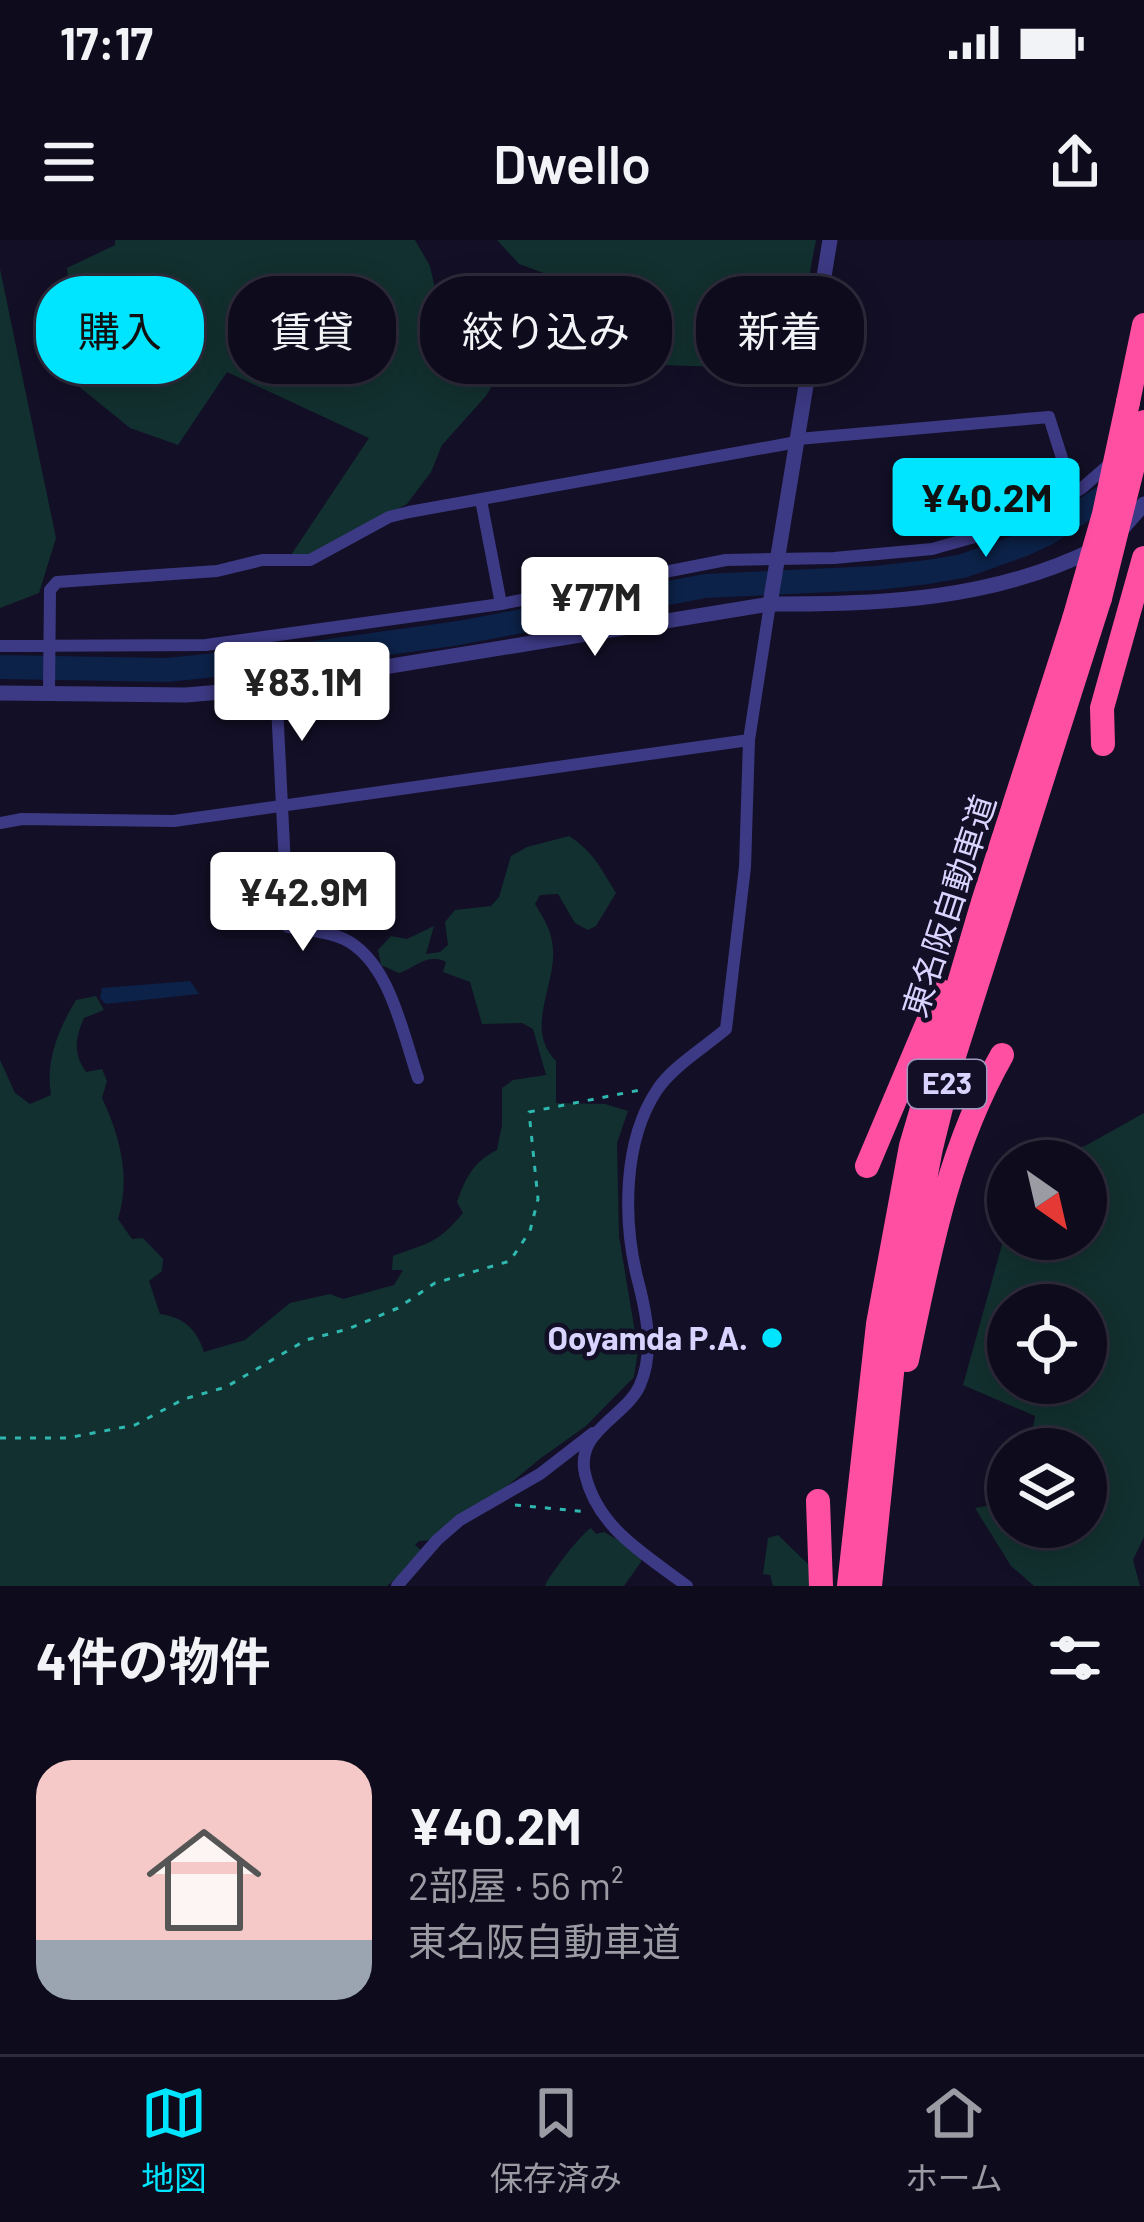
<!DOCTYPE html>
<html lang="ja">
<meta charset="utf-8">
<style>
:root{--surface:#0e0b1c;--page:#171425;--text:#f1f3f6;--muted:#9b9ba3;--line:#2e2b3b;--accent:#00e5ff}
body{margin:0;font-family:Barlow,"Noto Sans JP",sans-serif;background:var(--page);color:var(--text);height:100vh;display:flex;flex-direction:column;font-size:45px;white-space:nowrap}
*{box-sizing:border-box;margin:0}
p{font-size:39px;color:var(--muted)}
.icon{flex:none;width:66px;height:66px;fill:none;stroke:currentColor;stroke-width:2;stroke-linecap:round;stroke-linejoin:round}
.map{position:relative;height:1346px;overflow:hidden}
.drawer{display:flex;flex-direction:column;background:var(--surface);flex:1}
.drawer>*{flex:none}
.hud{position:absolute;left:36px;top:36px;width:1074px;height:108px;display:flex;gap:24px}
.needle{width:78px;rotate:146deg}
.tools{position:absolute;left:987px;top:900px;display:grid;gap:24px}
.tools a{display:grid;place-items:center;width:120px;height:120px;border-radius:50%;background:var(--surface);box-shadow:0 6px 30px #0003,0 0 0 3px var(--line);font-size:60px}
.price{position:absolute;translate:-50% -102px;padding:0 27px;border-radius:12px;background:#fff;color:#222;font-size:39px;line-height:78px;filter:drop-shadow(0 3px 6px #0008)}
.price::after{content:'';position:absolute;left:50%;top:72px;width:36px;height:27px;margin-left:-18px;background:inherit;clip-path:polygon(0 0,100% 0,50% 100%)}
.price.current{background:var(--accent);color:#111}
ul{padding:0;list-style:none}
li{display:flex;align-items:center;gap:36px;height:300px;padding:0 36px}
li span{display:grid;place-items:center;flex:none;width:336px;height:240px;border-radius:36px;color:#555}
li>.icon{margin-inline-start:auto}
span .icon{width:144px;height:144px;fill:#fffc;stroke-width:1}
li b{font-size:51px}
h2{display:flex;justify-content:space-between;align-items:center;height:144px;padding:0 36px;font-size:51px}
.chip{padding:0 42px;border-radius:48px;background:var(--surface);box-shadow:0 6px 30px #0003,0 0 0 3px var(--line);font-size:42px;line-height:108px}
.chip.current{background:var(--accent);color:#111}
.status{display:flex;justify-content:space-between;align-items:center;height:84px;padding:0 60px;background:var(--surface);direction:ltr}
.status svg{height:33px;fill:currentColor}
header{display:flex;justify-content:space-between;align-items:center;height:156px;padding:0 36px;background:var(--surface);font-size:54px;font-weight:600}
.tab-bar{display:flex;justify-content:space-around;align-items:center;height:168px;border-top:3px solid var(--line);background:var(--surface);font-size:33px;color:var(--muted)}
.tab-bar a{display:grid;justify-items:center;gap:6px}
.tab-bar .current{color:var(--accent)}
.map>svg:first-child{display:block}
</style>
<div class="status"><b>17:17</b><svg viewBox="0 0 49 12"><path d="M0 12V9h3v3zM5 12V6h3v6zM10 12V3h3v9zM15 12V0h3v12zM26 1h20v11H26zM47 4h2v5h-2z"/></svg></div>
<header><svg class="icon" aria-label="menu" viewBox="0 0 24 24"><path d="M4 6h16M4 12h16M4 18h16"/></svg>Dwello<svg class="icon" aria-label="share" viewBox="0 0 24 24"><path d="M12 15V3M7 8l5-5 5 5M5 13v7h14v-7"/></svg></header>
<div class="map">
<svg width="1144" height="1346" viewBox="0 0 1144 1346">
<rect width="100%" height="100%" fill="#130f26"/>
<path fill="#12302f" fill-rule="evenodd" d="M115,0H415L430,26L439,67L495,141L486,156L442,205L431,232L407,264L308,315H291L369,198L227,132L178,205L130,188L77,145L67,28L115,5Z
M497,0H816L792,129L630,124L582,47L519,24Z
M0,29L56,298L39,353L0,368Z
M569,596C594,612 601,629 616,653L596,686L588,690L575,683L558,654L540,655L535,664C544,679 552,691 553,709C556,746 524,789 556,821V863L605,864L628,871L617,903L619,996L638,1110L634,1137L586,1186L541,1218L443,1299L419,1301L415,1305L421,1310L419,1320L387,1346H0V820L15,853L30,864L51,855C45,821 59,788 76,760L96,756L104,770L84,778C75,799 73,813 86,832L102,829L107,841L102,858C120,896 131,938 118,979L132,999L143,998L163,1019L162,1031L149,1041L160,1074C183,1077 197,1089 204,1112L245,1100L290,1063L330,1054L343,1059L394,1045L403,1030H392L393,1016C429,1002 436,1005 463,973L457,962C466,937 473,922 497,910L502,885V848L513,840L546,835L533,789L522,783L482,784L470,742L443,732L446,722C429,712 416,727 399,733L381,725L378,710L391,696L407,699L434,686L426,714L440,712L448,705L445,682L455,670L491,666L499,657L511,616L527,607Z
M1144,873V1297L1133,1320L1140,1346H1034L1011,1326L975,1268L1008,1262V1287H1086V1209H1029L1035,1176L963,1145L1008,983V999H1086V921H1048L1052,913L1085,906ZM1008,1065H1086V1143H1008Z
M591,1288L596,1294L604,1292L641,1313V1322L624,1346H545C549,1335 581,1294 591,1288Z
M778,1295L808,1324L812,1346H773L770,1335L763,1334L768,1298Z"/>
<path fill="#0c2248" d="M190,741L199,754L106,764L100,758L102,748Z"/>
<g fill="none" stroke-linecap="round" stroke-linejoin="round">
<path stroke="#0c2248" stroke-width="24" d="M0,427L167,430L273,419L459,393L705,346L876,338L928,332L963,326L1022,305L1048,293L1119,247"/>
<path stroke="#2fb8b0" stroke-width="3" stroke-dasharray="6 9" stroke-linecap="butt" d="M0,1198H67L135,1185L184,1159L226,1147L306,1100L348,1089L398,1068L435,1043L510,1021L530,991L538,959L529,872L640,850
M515,1265L589,1272"/>
<path stroke="#3d3a85" stroke-width="12" d="M798,199L1049,177L1073,253
M481,260L501,364
M0,406L206,405L501,364L726,320L834,318L932,309L1021,284L1082,248L1113,221
M276,445L288,687C306,690 327,691 344,699C390,721 403,795 418,838
M49,452L50,350L57,342L217,331L262,320H310L389,277L409,272L797,202
M0,583L22,579L174,581L749,500
M397,1346L437,1300L460,1280L540,1234L593,1193
M687,1346C645,1314 598,1289 585,1234C575,1191 626,1177 640,1145C655,1111 646,1071 637,1037C623,979 623,901 657,850C672,827 705,807 726,789L745,627L749,500L770,364"/>
<path stroke="#3d3a85" stroke-width="15" d="M1121,290L1144,264
M770,364L830,0
M0,453L186,455L244,450L770,364C882,365 996,359 1097,308"/>
<path stroke="#ff4fa3" stroke-width="24" d="M1128,162L1144,85
M1103,504L1102,468L1144,318
M867,926L941,751
M907,1120C929,1014 948,910 1002,815
M818,1261L821,1346
M849,1346L878,1084L911,906L983,662L1074,379
M870,1346L897,1085L931,908L953,819L1100,358"/>
<path stroke="#ff4fa3" stroke-width="24" d="M1100,358L1144,182
M1074,379L1104,274L1128,162"/>
</g>
<circle fill="#00e5ff" stroke="#130f26" stroke-width="4.5" cx="772" cy="1098" r="12"/>
<g text-anchor="middle" stroke-width="9" stroke-linejoin="round" paint-order="stroke">
<rect fill="#130f26" stroke="#9e99be" stroke-width="3" x="908" y="820" width="78" height="48" rx="9"/>
<g font-size="30" font-weight="bold" fill="#d9d4ff">
<text x="947" y="854">E23</text>
</g>
<g font-size="33" fill="#d9d4ff" stroke="#130f26">
<text transform="translate(949 666) rotate(-72)" y="12">東名阪自動車道</text>
</g>
<g font-size="33" font-weight="bold" fill="#d9d4ff" stroke="#130f26" text-anchor="end">
<text x="748" y="1110">Ooyamda P.A.</text>
</g>
</g>
</svg>
<div class="tools">
<a><svg class="needle" viewBox="-14 -14 28 28"><path d="M0-13l5 13h-10z" fill="#e53935"/><path d="M0 13l5-13h-10z" fill="#9b9ba3"/></svg></a>
<a><svg class="icon" aria-label="locate" viewBox="0 0 24 24"><circle cx="12" cy="12" r="6"/><path d="M12 2v4M12 18v4M2 12h4M18 12h4"/></svg></a>
<a><svg class="icon" aria-label="layers" viewBox="0 0 24 24"><path d="M12 4l9 5-9 5-9-5zM3 14l9 5 9-5"/></svg></a>
</div>
<b class="price current" style="left:986px;top:320px">¥40.2M</b>
<b class="price" style="left:595px;top:419px">¥77M</b>
<b class="price" style="left:302px;top:504px">¥83.1M</b>
<b class="price" style="left:303px;top:714px">¥42.9M</b>
<div class="hud">
<a class="chip current">購入</a>
<a class="chip">賃貸</a>
<a class="chip">絞り込み</a>
<a class="chip">新着</a>
</div>
</div>
<section class="drawer">
<h2>4件の物件<svg class="icon" aria-label="filters" viewBox="0 0 24 24"><path d="M4 7h16M4 17h16"/><circle cx="9" cy="7" r="2"/><circle cx="15" cy="17" r="2"/></svg></h2>
<ul>
<li><span style="background:linear-gradient(#f6c9c9 75%,#9aa5b1 0)"><svg class="icon" aria-label="home" viewBox="0 0 24 24"><path d="M3 11l9-7 9 7M6 9v11h12V9"/></svg></span><div><b>¥40.2M</b><p>2部屋 · 56 m²</p><p>東名阪自動車道</p></div></li>
</ul>
</section>
<nav class="tab-bar">
<a class="current"><svg class="icon" aria-label="map" viewBox="0 0 24 24"><path d="M3 6l6-2 6 2 6-2v14l-6 2-6-2-6 2zM9 4v14M15 6v14"/></svg>地図</a>
<a><svg class="icon" aria-label="saved" viewBox="0 0 24 24"><path d="M7 4h10v16l-5-4-5 4z"/></svg>保存済み</a>
<a><svg class="icon" aria-label="home" viewBox="0 0 24 24"><path d="M3 11l9-7 9 7M6 9v11h12V9"/></svg>ホーム</a>
</nav>
